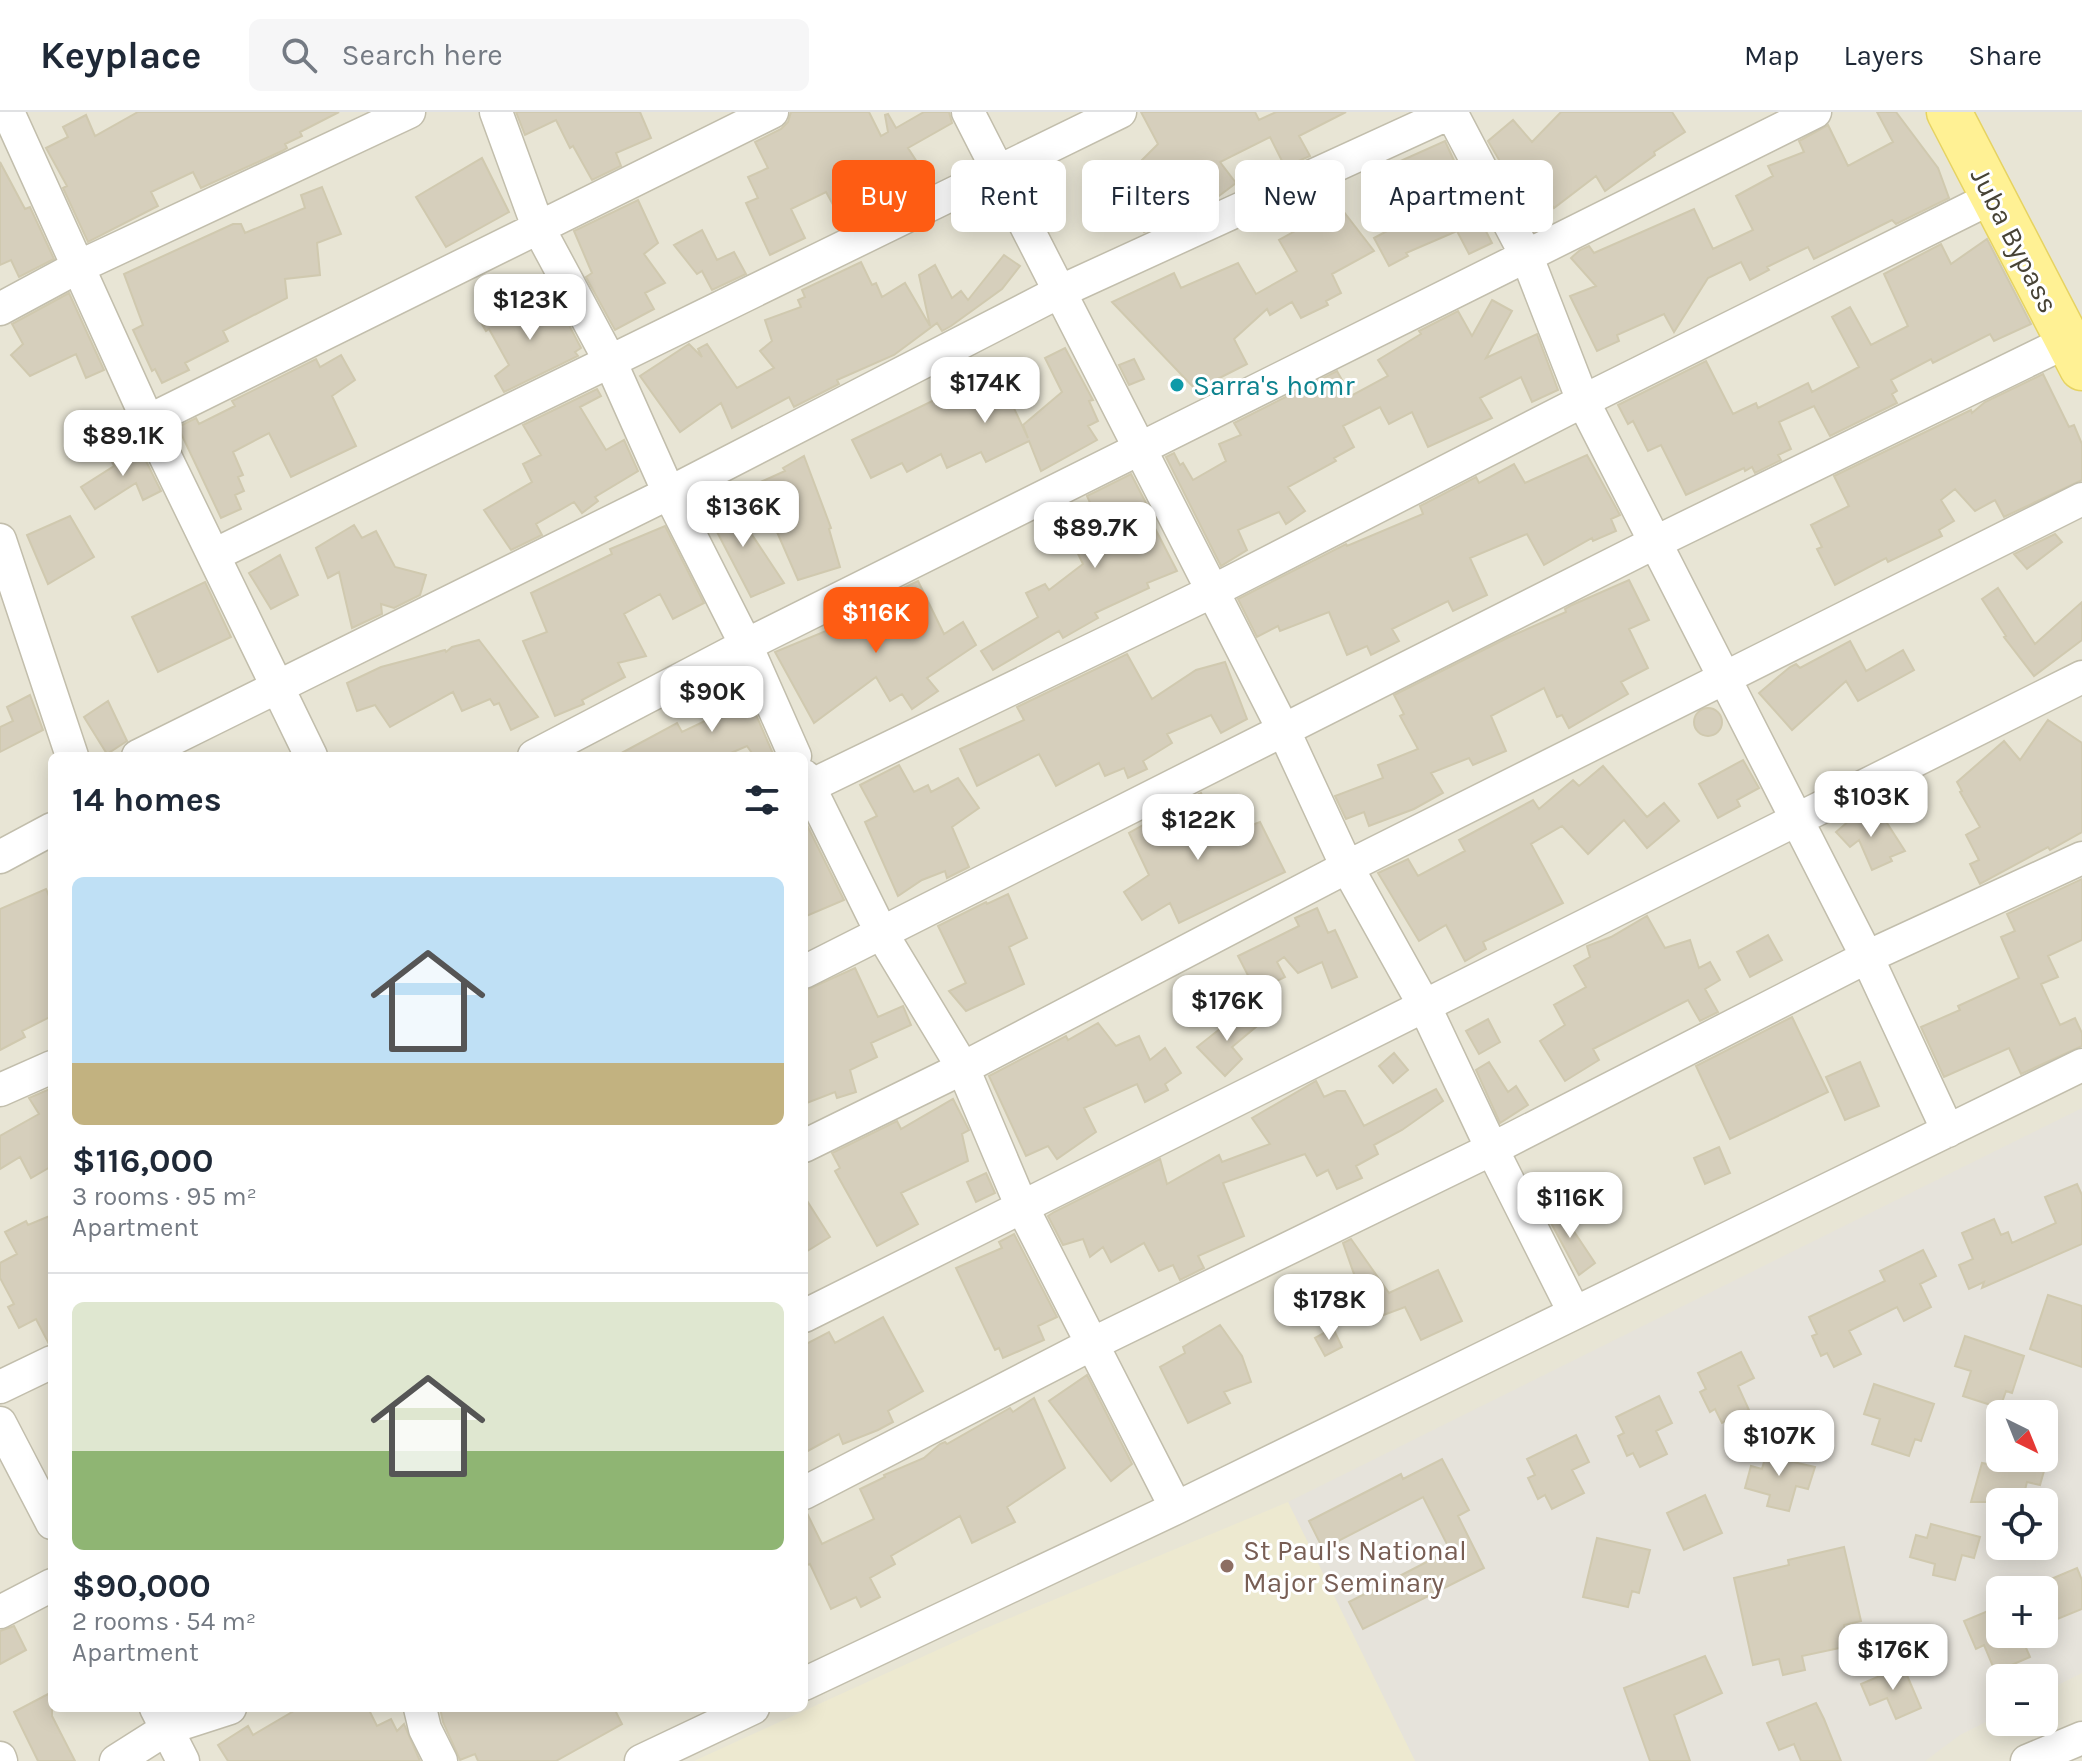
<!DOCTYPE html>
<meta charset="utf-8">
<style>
:root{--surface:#fff;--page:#f6f6f7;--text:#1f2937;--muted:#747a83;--line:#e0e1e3;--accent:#fe5c13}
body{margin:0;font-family:Karla,sans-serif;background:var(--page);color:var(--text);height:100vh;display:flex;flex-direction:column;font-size:30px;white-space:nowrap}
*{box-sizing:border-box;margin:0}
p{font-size:26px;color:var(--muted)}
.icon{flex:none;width:44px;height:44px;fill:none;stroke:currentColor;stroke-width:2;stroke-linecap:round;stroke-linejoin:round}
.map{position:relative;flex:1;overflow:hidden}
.sheet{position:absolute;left:48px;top:640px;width:760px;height:960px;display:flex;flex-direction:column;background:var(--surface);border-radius:12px;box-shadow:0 4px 20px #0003}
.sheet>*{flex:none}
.hud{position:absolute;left:832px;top:48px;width:760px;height:72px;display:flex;gap:16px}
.needle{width:52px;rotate:137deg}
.tools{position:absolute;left:1986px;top:1288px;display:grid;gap:16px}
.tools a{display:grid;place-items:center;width:72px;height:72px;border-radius:12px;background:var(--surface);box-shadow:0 4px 20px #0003;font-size:40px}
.price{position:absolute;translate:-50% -68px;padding:0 18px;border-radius:16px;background:#fff;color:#222;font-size:26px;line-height:52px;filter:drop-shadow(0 2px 4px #0008)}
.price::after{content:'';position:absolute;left:50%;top:48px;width:24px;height:18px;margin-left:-12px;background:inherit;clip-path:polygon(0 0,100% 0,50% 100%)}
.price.selected{background:var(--accent);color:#fff}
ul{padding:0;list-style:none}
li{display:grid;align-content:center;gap:16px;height:424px;padding:0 24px}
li+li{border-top:2px solid var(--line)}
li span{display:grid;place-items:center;height:248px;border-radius:12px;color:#555}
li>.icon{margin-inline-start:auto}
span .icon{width:144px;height:144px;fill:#fffc;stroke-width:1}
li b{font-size:34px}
h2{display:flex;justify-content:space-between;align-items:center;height:96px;padding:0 24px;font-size:34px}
.pill{padding:0 28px;border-radius:12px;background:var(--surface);box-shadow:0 4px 20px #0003;font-size:28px;line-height:72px}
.pill.selected{background:var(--accent);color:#fff}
header{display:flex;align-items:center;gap:48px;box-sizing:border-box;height:112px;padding:0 40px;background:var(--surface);border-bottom:2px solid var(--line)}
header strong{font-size:38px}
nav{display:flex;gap:44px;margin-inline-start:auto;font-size:28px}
.search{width:560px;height:72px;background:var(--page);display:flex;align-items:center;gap:20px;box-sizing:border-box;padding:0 28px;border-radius:12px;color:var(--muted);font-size:30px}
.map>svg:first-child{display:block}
</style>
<header>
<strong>Keyplace</strong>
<div class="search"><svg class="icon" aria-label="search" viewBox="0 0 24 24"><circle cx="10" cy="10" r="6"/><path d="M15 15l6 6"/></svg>Search here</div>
<nav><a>Map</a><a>Layers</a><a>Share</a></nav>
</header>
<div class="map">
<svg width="2082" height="1649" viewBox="0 0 2082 1649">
<rect width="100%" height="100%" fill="#f4f2e7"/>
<path fill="#e8e5d5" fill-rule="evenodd" d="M0,0H2082V1649H0ZM52,644H804V1596H52ZM2000,1302H2044V1346H2000ZM2000,1390H2044V1434H2000ZM2000,1478H2044V1522H2000ZM2000,1566H2044V1610H2000Z"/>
<path fill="#e6e3db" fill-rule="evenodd" d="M2082,996V1561L2044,1580V1566H2000V1603L1960,1623L1925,1649H1415L1288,1390ZM2000,1302H2044V1346H2000ZM2000,1390H2044V1434H2000ZM2000,1478H2044V1522H2000Z"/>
<path fill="#ede9d0" d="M1288,1390L1415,1649H694L979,1519Z"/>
<path fill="#d6cfbc" stroke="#d0c9af" stroke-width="2" d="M138,0H339L300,20L302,24L285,32L287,36L282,39L201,76L193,60L151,80L158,94L88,130L63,76L67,74L46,36L68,25L63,15L86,3L95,24Z
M516,0H640L651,26L616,41L621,54L592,68L573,34L570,36L556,8L525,23Z
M791,0H869L881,24L888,20L885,3L888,2L896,16L924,0H949L952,11L908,36L919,53L898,66L895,51L851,74L864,97L842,109L826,80L791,97L805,126L770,143L746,91L758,86L748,65L768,56L755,30L781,17L788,10Z
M1141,0H1255L1259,8L1276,0H1346L1299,24L1310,44L1285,55L1270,25L1220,50L1236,71L1211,90L1144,120L1123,86L1154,65L1139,51L1158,32Z
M1561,0H1672L1685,20L1654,40L1655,43L1605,79L1596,64L1554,96L1549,89L1525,100L1513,75H1515L1488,29L1513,8L1532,30Z
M1877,0H1896L1938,56L1949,86L1896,112L1892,108L1814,147L1808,135L1767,155L1769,158L1750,168L1741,150L1708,166L1674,220L1664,202L1617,223L1619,229L1597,239L1570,184L1596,174L1571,146L1580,138L1589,134L1594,141L1694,97L1713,137L1753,118L1736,84L1773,64L1768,54L1804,40L1799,29L1828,13L1848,54L1893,30Z
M1445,29L1468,79L1466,80L1492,131L1469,142L1457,119L1406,141L1408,144L1389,154L1374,126L1402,111L1378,59Z
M482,46L509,100L446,135L416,85Z
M0,50L25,97L30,95L54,147L19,165L11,148L0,153Z
M322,75L341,122L317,131L320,163L285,167L287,186L223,219L228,229L185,251L189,258L162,271L155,257L152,259L133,218L143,213L124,162L233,112H241L245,121L305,96L301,83Z
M638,88L658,131L644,142L665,171L645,181L654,197L615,218L586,165L592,161L574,119Z
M1337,91L1374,139L1332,162L1341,181L1326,189L1328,193L1301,206L1292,190L1270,203L1267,197L1234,227L1247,252L1196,278L1112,190L1174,161L1181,176L1238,151L1256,182L1297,159L1279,128L1306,113Z
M702,118L717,148L734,140L746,162L712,178L702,159L697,162L674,133Z
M1987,127L2031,212L1994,229L1990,222L1933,251L1931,247L1891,268L1897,279L1892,282L1897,291L1830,324L1814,294L1779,310L1791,337L1778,343L1781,348L1755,361L1752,355L1745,359L1744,356L1686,383L1661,333L1648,339L1633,309L1628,312L1618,293L1706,249L1733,302L1756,291L1758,296L1808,271L1812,280L1859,255L1832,205L1850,195L1871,233L1908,214L1884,162L1941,132L1951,152Z
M1004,143L1020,154L1002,177L951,214L942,219L937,211L894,243L837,268L839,272L794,295L789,285L732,316L721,291L680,320L640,264L689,232L702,245L698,237L707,232L737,276L774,256L760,239L772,229L765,208L801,195L798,188L805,185L802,178L861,150L872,173L876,171L882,185L905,171L930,214L919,163L935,153L952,186L961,179L968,188Z
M69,181L104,258L86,266L76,242L30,264L11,243L23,232L12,212Z
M500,188L514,211L545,193L547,195L557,190L581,236L575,240L578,244L504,280L495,264L509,253L489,217L486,219L476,202Z
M1492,188L1512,199L1486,246L1537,222L1558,278L1532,290L1521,265L1480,286L1492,306L1428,335L1412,300L1389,312L1380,295L1343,314L1354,335L1334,346L1336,349L1288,375L1305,399L1286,412L1279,400L1238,418L1247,438L1221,454L1166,345L1174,341L1180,353L1183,351L1193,368L1226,349L1219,332L1241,323L1234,311L1337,259L1351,284L1388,264L1378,248L1421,222L1419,219L1458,199L1472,224Z
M1065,236L1093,288L1089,289L1098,309L1088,314L1097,328L1041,359L1029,329L986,350L981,340L947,356L941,342L907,360L902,351L871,366L852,328L996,258L1028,326L1023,313L1062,280L1045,246Z
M341,243L355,268L332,284L356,334L291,365L269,321L233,340L243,363L238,365L244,379L235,383L241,397L221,406L178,315L196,306L199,312L235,294L232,289L316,247L320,255Z
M1134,247L1144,267L1129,273L1119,253Z
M2043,262L2069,315L2074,313L2082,332V368L2004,405L1995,388L1975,399L1955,377L1941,388L1954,409L1939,418L1942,424L1888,450L1886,446L1835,473L1817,437L1822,435L1811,413L1849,394L1834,364L1971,298L1972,301L1985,290Z
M597,277L601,284L580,295L606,338L624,328L638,359L595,385L598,389L582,401L574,390L536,412L542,423L511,438L484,398L532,370L523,352L541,343L523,313Z
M137,331L161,379L143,388L136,371L95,397L81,375L114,354L109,343Z
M1587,343L1620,403L1611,407L1616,419L1593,429L1592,426L1544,453L1527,422L1470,446L1487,483L1453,499L1448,489L1392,517L1399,529L1371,543L1367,534L1347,543L1329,500L1280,519L1278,514L1257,525L1238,487L1346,432L1347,434L1423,402L1420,394L1476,365L1479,371L1514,352L1525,371Z
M804,344L831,416L829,417L840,455L798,468L756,372L785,359L783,356Z
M1131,362L1148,395L1145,397L1177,459L1147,471L1149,476L1095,501L1098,506L1063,526L1059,519L993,558L981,539L1038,505L1026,481L1045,472L1049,478L1083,452L1067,419L1096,404L1087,384Z
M727,385L784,471L751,485L704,395Z
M70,404L94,445L48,472L27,423Z
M354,413L362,426L376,419L395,455L426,463L420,483L394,496L381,492L382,502L352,516L339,460L328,466L316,436Z
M665,414L704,491L673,507L660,482L624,502L646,544L618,551L625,565L582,588L584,592L555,604L523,529L547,520L531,481L612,442L610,437Z
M2055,422L2062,430L2027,457L2014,442Z
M280,443L298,483L271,497L249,461Z
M1629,468L1649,508L1629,517L1648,556L1621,570L1628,582L1569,616L1562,603L1557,605L1544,576L1491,604L1506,639L1473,653L1469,646L1431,661L1443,681L1414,697L1369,714L1364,700L1346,707L1335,684L1383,666L1378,653L1418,637L1400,604L1404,602L1394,583L1509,525L1566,500L1565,497L1572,493Z
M918,469L944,522L963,510L976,533L927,566L938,579L912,597L902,582L890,589L876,565L814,611L775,540L850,509L853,518L893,497L886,484Z
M205,470L231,525L158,560L132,505Z
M1998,476L2035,532L2082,490V528L2034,564L2004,525L2006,524L1982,487Z
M479,528L538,605L511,618L499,591L494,593L490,587L462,599L453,580L390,615L375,593L357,599L347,571L381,555L445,538L446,540L452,535Z
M1850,529L1866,559L1903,538L1914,558L1858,589L1846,569L1792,618L1759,581L1790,555L1796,552L1800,556Z
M1127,542L1152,587L1196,558L1225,550L1247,607L1221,621L1211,603L1167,622L1172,631L1143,649L1147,657L1128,666L1124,656L1105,664L1099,651L1056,674L1039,642L977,674L960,637L1024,608L1017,595Z
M743,573L774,644H754L747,634L724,644H616L677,611L682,620L722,601L716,588Z
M30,583L43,618L0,640V615L13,609L7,595Z
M108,589L127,629L107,642L84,605Z
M1694 610a14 14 0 1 1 28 0a14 14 0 1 1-28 0Z
M2048,608L2082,631V720L2050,738L2048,735L1980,772L1970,752L1979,748L1966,723L1980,715L1960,680L1962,679L1957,670L2004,629L2020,648Z
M1743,648L1759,676L1737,688L1740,694L1718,706L1699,672Z
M899,653L914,680L928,673L931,680L958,666L979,696L952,715L969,755L947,766L945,759L922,768L898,784L865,710L877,704L860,673Z
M1603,654L1647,705L1664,691L1679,709L1647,736L1624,708L1588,742L1562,714L1531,732L1563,791L1483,830L1486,837L1465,849L1446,813L1419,829L1378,761L1408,747L1418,764L1465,739L1459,728L1533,688L1539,697L1573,668L1579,674Z
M1201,681L1220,725L1260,710L1285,760L1179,811L1170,791L1142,808L1124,780L1149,763L1129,721Z
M1859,698L1875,715L1885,708L1905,739L1890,745L1892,749L1872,758L1859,728L1850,735L1836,720L1850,708L1848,703Z
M804,707L844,788L804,805Z
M2082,767V828L2048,844L2058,865L2041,872L2060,913L2075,906L2082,921V934L2021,962L2009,936L1944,965L1921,915L1960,898L1958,894L2019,866L2001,825L2015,819L2007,802Z
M46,777L52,791V904L22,919L25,925L0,938V797Z
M1008,782L1027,826L1009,835L1024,872L966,899L949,879L966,871L938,814L986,790L987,792Z
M1317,796L1328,821L1335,818L1357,865L1332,876L1322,850L1298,861L1284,845L1277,850L1285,865L1256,879L1238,844L1299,814L1295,806Z
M1647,804L1665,836L1690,828L1699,856L1710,850L1720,868L1705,877L1718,900L1700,909L1688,888L1593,937L1599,948L1565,969L1540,929L1565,913L1554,893L1586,875L1574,854L1590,845L1587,834L1611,825Z
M1768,823L1782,848L1750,865L1737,840Z
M855,856L878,905L903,894L911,913L871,931L877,945L850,958L856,980L837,986L835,980L804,992V879Z
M1244,898L1257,914L1232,935L1242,947L1225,964L1197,935Z
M1792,905L1828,980L1730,1027L1696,954Z
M1488,907L1500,930L1479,942L1466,919Z
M1098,911L1116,934L1139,924L1150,948L1165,936L1181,961L1165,972L1168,978L1145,990L1137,972L1084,996L1096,1020L1057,1047L1048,1034L1026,1044L989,964L1066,924L1068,928Z
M1394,941L1408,958L1393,971L1379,954Z
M1489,950L1508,980L1516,974L1528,993L1500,1011L1476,958Z
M1860,950L1879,994L1845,1008L1826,965Z
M1316,969L1324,985L1337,979H1345L1364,1014L1436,977L1443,989L1402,1018L1374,1033L1378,1042L1356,1054L1362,1066L1337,1077L1328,1058L1317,1064L1305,1042L1223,1071L1244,1124L1198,1144L1204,1156L1180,1168L1173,1153L1159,1159L1144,1131L1111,1150L1103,1135L1090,1145L1083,1127L1063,1133L1048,1104L1054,1100L1160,1047L1167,1072L1219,1043L1222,1050L1270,1032L1252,1006Z
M52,976V1054L31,1066L20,1045L0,1057V1024L39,1002L29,986Z
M953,987L969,1018L962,1022L968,1049L901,1081L918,1112L877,1134L835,1059L840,1056L832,1041L897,1009L901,1017Z
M1719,1035L1730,1061L1705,1072L1694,1046Z
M986,1061L995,1081L976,1090L967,1070Z
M2077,1072L2082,1083V1132L1982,1176L1984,1170L1969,1177L1959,1153L1973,1147L1962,1121L1994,1107L2001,1123L2008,1120L2012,1131L2056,1111L2045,1085Z
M804,1084L830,1125L804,1141Z
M1555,1091L1595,1151L1579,1163L1544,1098Z
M52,1103V1231L49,1232L36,1207L19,1216L8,1195L14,1192L0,1166V1151L17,1142L5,1120L26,1109L28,1113Z
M1014,1122L1057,1205L1038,1214L1044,1228L1003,1246L999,1236L995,1238L956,1156L1002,1136L999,1130Z
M1351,1127L1389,1181L1438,1158L1462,1209L1421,1228L1405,1195L1362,1211L1356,1197L1365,1193L1343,1131Z
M1923,1138L1936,1164L1920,1172L1931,1195L1904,1209L1897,1195L1849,1219L1861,1242L1834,1255L1827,1241L1821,1244L1812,1224L1817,1222L1809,1205L1885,1169L1880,1159Z
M2048,1183L2082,1194V1255L2030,1237Z
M883,1205L923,1279L888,1299L893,1310L878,1318L843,1332L839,1322L804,1341V1233L829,1220L835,1231Z
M1220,1213L1242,1244L1251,1270L1224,1280L1230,1291L1188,1311L1160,1255L1185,1241L1183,1235Z
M1333,1216L1342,1235L1325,1244L1315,1226Z
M1965,1224L2024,1244L2012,1281L2006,1279L2000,1296L1963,1284L1971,1259L1955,1254Z
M1741,1240L1754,1266L1738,1274L1749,1298L1722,1311L1715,1297L1710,1300L1700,1280L1706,1277L1698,1261Z
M1087,1263L1132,1352L1111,1369L1049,1289Z
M1874,1272L1934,1292L1921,1329L1915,1327L1909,1344L1872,1332L1880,1307L1864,1302Z
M1659,1284L1672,1311L1656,1319L1667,1342L1640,1355L1633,1341L1627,1344L1618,1324L1624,1321L1616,1305Z
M1034,1286L1065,1356L1007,1395L1015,1410L972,1431L960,1404L891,1444L895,1452L870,1466L880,1485L861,1495L856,1485L831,1497L810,1452L804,1454V1400L806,1399L822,1432L874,1407L860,1377L885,1365L884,1363L924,1346L940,1332L945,1330L947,1332L1010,1296L1013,1300Z
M1576,1323L1589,1350L1572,1358L1584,1381L1552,1397L1545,1383L1538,1387L1528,1366L1535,1363L1527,1347Z
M1769,1332L1791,1338L1789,1349L1815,1355L1808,1377L1796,1374L1789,1399L1767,1394L1770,1383L1745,1376L1751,1354L1762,1357Z
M1995,1346H2023L2046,1352L2040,1373L2027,1370L2022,1390H1971L1982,1351L1993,1353Z
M1442,1347L1469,1398L1458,1404L1484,1456L1363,1517L1349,1490L1450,1438L1423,1385L1323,1437L1309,1409L1401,1362L1403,1367Z
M1705,1383L1722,1421L1684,1438L1667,1401Z
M1931,1412L1980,1425L1974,1446L1962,1443L1955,1468L1933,1463L1935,1452L1910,1445L1916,1423L1927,1426Z
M1597,1426L1650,1438L1639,1481L1632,1479L1628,1495L1583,1485Z
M1844,1435L1861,1509L1844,1513L1849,1534L1802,1544L1805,1558L1783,1563L1779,1547L1753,1553L1734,1466L1789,1453L1788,1448Z
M2077,1456L2082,1468V1497L2050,1510L2044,1496V1470Z
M2000,1494V1522H2020L2030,1545L2000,1558V1571L1984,1533L1976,1537L1964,1509Z
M14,1514L26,1538L0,1552V1519Z
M1705,1544L1722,1581L1674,1603L1690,1649H1650L1624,1576Z
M1903,1554L1921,1596L1896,1607L1887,1586L1870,1593L1861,1572Z
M52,1580V1604L75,1649H38L14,1600Z
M1816,1591L1824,1607L1841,1649H1801L1794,1632L1779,1638L1767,1611Z
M299,1596H368L377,1614L391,1607L397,1619L404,1612L420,1649H228L218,1633L248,1614L253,1623Z
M440,1596H614L622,1612L556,1649H478L475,1642L460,1648L443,1610Z"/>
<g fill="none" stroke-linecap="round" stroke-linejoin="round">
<g stroke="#c2beac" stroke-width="35">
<path id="minor" d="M8,0L148,309L311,644
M496,0L538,115L610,249L669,381L746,533L795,644
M968,0L1284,619L1347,755L1424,893L1492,1037L1574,1200
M1451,0L1527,145L1583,289L1867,845L1948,1019
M0,197L76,156L409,0
M148,309L772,0
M0,428L72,644
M214,443L1120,0
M138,644L669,381L1059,180L1452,0
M534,644L746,533L1815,0
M804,664L882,822L963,956L1021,1093L1176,1396
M804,677L1211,480L1583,289L1993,85
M0,745L52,717
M804,860L1656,430L2068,229
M0,978L52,955
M804,1034L963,956L1347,755L2082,387
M804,1204L2082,565
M0,1275L52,1250
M0,1311L52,1411
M804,1381L1092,1232L1492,1037L1867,845L2082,746
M0,1500L52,1473
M804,1572L1176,1396L2082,953
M156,1596L183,1649
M420,1596L425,1617L441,1649
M0,1646L1,1649
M116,1649L168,1616L230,1596
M641,1649L753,1596
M2027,1649L2082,1626"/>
</g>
<g stroke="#e6d362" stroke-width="47">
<path id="primary" d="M1949,0L2082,256"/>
</g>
<use href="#minor" stroke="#fff" stroke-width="32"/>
<use href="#primary" stroke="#fff194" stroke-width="44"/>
</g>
<circle fill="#0f9aa8" stroke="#fff" stroke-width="3" cx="1177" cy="273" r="8"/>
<circle fill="#8d6e63" stroke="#fff" stroke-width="3" cx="1227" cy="1454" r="8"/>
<g text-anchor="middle" stroke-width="6" stroke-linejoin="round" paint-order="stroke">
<g font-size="28" fill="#474335" stroke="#fff">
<text transform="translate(2015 128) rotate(63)" y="10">Juba Bypass</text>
</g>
<g font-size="28" fill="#0d838f" stroke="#fff" text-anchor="start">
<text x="1193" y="283">Sarra's homr</text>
</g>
<g font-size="28" fill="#785e54" stroke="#fff" text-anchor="start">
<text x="1243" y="1448">St Paul's National<tspan x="1243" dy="32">Major Seminary</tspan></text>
</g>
</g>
</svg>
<div class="tools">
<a><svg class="needle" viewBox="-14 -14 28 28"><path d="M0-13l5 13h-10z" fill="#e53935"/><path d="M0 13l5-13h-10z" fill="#747a83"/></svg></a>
<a><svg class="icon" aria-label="locate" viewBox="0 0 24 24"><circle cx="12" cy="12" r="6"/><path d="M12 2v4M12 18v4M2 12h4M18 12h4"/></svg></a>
<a>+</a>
<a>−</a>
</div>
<b class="price" style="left:530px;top:230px">$123K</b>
<b class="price" style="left:985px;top:313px">$174K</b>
<b class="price" style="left:123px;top:366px">$89.1K</b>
<b class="price" style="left:743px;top:437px">$136K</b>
<b class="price" style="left:1095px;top:458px">$89.7K</b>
<b class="price selected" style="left:876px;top:543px">$116K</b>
<b class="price" style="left:712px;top:622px">$90K</b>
<b class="price" style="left:1871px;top:727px">$103K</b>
<b class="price" style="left:1198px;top:750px">$122K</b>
<b class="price" style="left:1227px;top:931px">$176K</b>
<b class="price" style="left:1570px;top:1128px">$116K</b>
<b class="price" style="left:1329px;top:1230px">$178K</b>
<b class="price" style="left:1779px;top:1366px">$107K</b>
<b class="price" style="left:1893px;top:1580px">$176K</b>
<div class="hud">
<a class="pill selected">Buy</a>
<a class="pill">Rent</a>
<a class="pill">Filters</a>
<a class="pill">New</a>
<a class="pill">Apartment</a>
</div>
<section class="sheet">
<h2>14 homes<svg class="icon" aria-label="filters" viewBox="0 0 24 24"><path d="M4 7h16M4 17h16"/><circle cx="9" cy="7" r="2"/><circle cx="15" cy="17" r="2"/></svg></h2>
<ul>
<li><span style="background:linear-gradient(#bfe0f5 75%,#c2b280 0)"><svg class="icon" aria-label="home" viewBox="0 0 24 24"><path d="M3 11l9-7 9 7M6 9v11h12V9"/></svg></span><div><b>$116,000</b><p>3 rooms · 95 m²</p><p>Apartment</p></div></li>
<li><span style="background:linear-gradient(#dfe7d0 60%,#8fb573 0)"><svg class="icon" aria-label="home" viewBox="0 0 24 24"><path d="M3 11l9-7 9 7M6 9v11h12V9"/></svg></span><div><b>$90,000</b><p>2 rooms · 54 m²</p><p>Apartment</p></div></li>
</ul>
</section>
</div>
